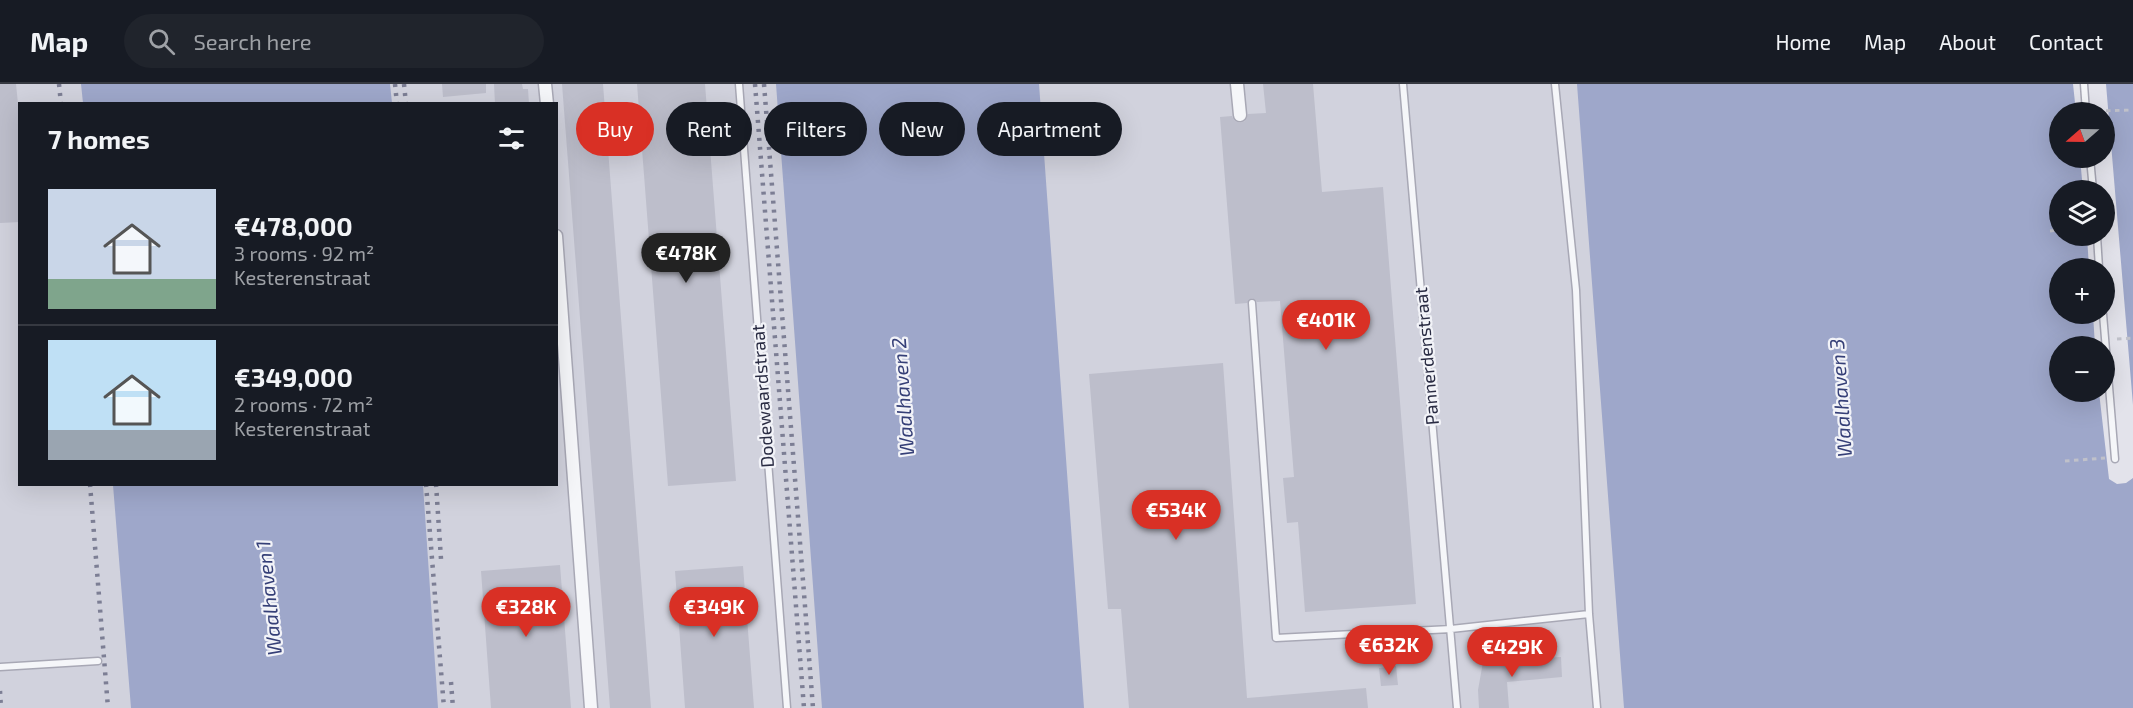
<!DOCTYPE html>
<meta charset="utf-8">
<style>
:root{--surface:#171b24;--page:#20242c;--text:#f1f3f6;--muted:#9ea1a6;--line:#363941;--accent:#d93025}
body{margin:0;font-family:"Exo 2",sans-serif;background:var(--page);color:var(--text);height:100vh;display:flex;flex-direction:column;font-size:22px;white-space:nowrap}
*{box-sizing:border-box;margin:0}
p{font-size:20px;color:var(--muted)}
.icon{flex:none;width:33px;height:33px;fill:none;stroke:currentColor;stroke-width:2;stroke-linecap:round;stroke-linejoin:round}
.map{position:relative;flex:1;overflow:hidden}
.drawer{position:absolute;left:18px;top:18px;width:540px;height:384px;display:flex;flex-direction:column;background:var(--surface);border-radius:0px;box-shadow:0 6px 24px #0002}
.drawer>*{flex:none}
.guide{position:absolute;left:576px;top:18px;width:570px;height:54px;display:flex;gap:12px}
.needle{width:39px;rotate:250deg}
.controls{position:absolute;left:2049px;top:18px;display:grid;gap:12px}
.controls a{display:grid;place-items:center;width:66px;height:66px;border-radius:50%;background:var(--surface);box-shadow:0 6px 24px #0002;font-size:30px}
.price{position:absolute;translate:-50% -51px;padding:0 14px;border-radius:21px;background:var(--accent);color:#fff;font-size:20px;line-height:39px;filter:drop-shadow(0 2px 3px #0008)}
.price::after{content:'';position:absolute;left:50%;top:36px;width:18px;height:14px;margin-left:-9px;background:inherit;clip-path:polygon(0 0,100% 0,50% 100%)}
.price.current{background:#222;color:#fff}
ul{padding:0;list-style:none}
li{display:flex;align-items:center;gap:18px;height:150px;padding:0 30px}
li+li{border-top:2px solid var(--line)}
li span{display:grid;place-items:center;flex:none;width:168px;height:120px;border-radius:0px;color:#555}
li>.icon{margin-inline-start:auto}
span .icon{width:72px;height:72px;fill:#fffc;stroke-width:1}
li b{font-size:26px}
h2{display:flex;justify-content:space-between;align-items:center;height:72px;padding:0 30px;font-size:26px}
.tag{padding:0 21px;border-radius:27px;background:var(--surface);box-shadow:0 6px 24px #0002;font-size:21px;line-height:54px}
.tag.current{background:var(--accent);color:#fff}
header{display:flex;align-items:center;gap:36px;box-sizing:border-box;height:84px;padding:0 30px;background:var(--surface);border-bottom:2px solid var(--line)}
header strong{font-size:28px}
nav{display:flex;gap:33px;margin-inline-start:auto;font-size:21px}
.search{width:420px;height:54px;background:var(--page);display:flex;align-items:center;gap:15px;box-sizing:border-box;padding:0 21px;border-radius:33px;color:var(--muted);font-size:22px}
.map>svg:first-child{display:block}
</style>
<header>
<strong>Map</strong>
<div class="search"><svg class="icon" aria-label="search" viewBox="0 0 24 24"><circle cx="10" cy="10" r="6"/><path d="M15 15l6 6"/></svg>Search here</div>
<nav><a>Home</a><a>Map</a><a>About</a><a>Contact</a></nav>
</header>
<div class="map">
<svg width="2133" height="624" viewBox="0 0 2133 624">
<rect width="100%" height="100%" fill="#e3e3eb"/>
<path fill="#d1d2dd" d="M0,0H97L98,19L20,20V400L127,401L145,624H0Z
M365,0H796L842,624H410L394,401L556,400V20L366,19Z
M1030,0H1595L1646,624H1074Z"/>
<path fill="#9ea7ca" d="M81,0H390L392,19H83Z
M776,0H1039L1084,624H822Z
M1577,0H2073L2076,28H2060V74H2080L2083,106H2060V152H2087L2089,184H2060V230H2093L2095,262H2060V308H2099L2109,395L2117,400L2126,399L2133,394V624H1624Z
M2106,0H2133V321Z
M113,401H423L438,624H131Z"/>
<path fill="#bdbecb" d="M0,0H16L20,40V138L0,139Z
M442,0H486V9L443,13Z
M494,0H522L523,5H528L529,20H495Z
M562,0H603L651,624H610Z
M637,0H705L736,397L668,402Z
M1263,0H1313L1322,108L1383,103L1416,520L1305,528L1298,438L1287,439L1283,394L1294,393L1280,217L1257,218L1252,214L1247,219L1235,220L1220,33L1232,32L1234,36L1240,39L1245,37L1248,30L1266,29Z
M1223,279L1247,614L1366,604L1368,624H1129L1121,525H1108L1089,290Z
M560,481L571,624H491L481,487Z
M743,482L754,624H685L675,487Z
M1561,573L1562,593L1507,598L1509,624H1479L1478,606L1483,578Z
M1396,582L1398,601L1381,602L1379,584Z"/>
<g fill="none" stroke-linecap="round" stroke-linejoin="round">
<g stroke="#a8a8b5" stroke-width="9">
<path id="service" d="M739,0L787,624
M1403,0L1457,624
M1555,0L1576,206L1589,530L1597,624
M2084,0L2086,28
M2090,74L2093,106
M2097,152L2099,184
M1252,219L1276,554L1451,545L1589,530
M2103,230L2115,375
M0,583L98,577"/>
</g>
<g stroke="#a8a8b5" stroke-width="15">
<path id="minor" d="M545,0L547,20
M1237,0L1240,31
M556,152L591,624"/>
</g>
<path stroke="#c0c1ca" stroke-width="3" stroke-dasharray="4.5 4.5" stroke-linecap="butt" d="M2097,27L2133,26
M2050,147L2060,146
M2117,255L2133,254
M2065,377L2105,374"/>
<use href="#service" stroke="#f5f6f9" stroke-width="6"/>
<use href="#minor" stroke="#f5f6f9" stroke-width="12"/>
<path stroke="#7c7e94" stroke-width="4.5" stroke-dasharray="3 6" stroke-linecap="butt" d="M59,0L61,20
M395,0L397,20
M404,0L406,20
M755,0L804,624
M764,0L813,624
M90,400L108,624
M426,400L444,624
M436,400L441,475
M451,598L453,624
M0,607L1,624"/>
</g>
<g text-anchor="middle" stroke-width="4.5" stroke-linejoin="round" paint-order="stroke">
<g font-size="18" fill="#2a2c43" stroke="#f2f3f8">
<text transform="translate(1427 272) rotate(-95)" y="6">Pannerdenstraat</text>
<text transform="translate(763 312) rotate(-94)" y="6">Dodewaardstraat</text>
</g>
<g font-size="20" font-style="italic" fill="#353f77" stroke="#f2f3f8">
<text transform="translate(903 313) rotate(-94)" y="7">Waalhaven 2</text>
<text transform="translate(1841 314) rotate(-94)" y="7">Waalhaven 3</text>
<text transform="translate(269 514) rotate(-96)" y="7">Waalhaven 1</text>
</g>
</g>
</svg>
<div class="controls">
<a><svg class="needle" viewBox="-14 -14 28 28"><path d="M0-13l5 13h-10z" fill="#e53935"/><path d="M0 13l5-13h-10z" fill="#9ea1a6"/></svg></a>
<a><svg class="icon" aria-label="layers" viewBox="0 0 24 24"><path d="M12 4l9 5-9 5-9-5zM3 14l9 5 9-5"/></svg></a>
<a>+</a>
<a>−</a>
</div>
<b class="price current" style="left:686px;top:200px">€478K</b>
<b class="price" style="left:1326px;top:267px">€401K</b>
<b class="price" style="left:1176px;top:457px">€534K</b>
<b class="price" style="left:526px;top:554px">€328K</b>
<b class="price" style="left:714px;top:554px">€349K</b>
<b class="price" style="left:1389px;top:592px">€632K</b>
<b class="price" style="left:1512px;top:594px">€429K</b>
<div class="guide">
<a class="tag current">Buy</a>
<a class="tag">Rent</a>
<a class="tag">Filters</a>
<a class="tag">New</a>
<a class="tag">Apartment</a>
</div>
<section class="drawer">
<h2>7 homes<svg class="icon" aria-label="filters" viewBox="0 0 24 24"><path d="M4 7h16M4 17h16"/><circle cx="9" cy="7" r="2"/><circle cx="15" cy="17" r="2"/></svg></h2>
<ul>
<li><span style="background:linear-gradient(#c9d6e8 75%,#7fa58c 0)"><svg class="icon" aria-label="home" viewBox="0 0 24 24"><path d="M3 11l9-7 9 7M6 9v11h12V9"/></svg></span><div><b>€478,000</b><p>3 rooms · 92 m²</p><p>Kesterenstraat</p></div></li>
<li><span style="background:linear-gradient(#bfe0f5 75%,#9aa5b1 0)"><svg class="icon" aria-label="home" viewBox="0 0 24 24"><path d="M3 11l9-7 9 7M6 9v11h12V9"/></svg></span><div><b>€349,000</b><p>2 rooms · 72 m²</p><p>Kesterenstraat</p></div></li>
</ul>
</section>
</div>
